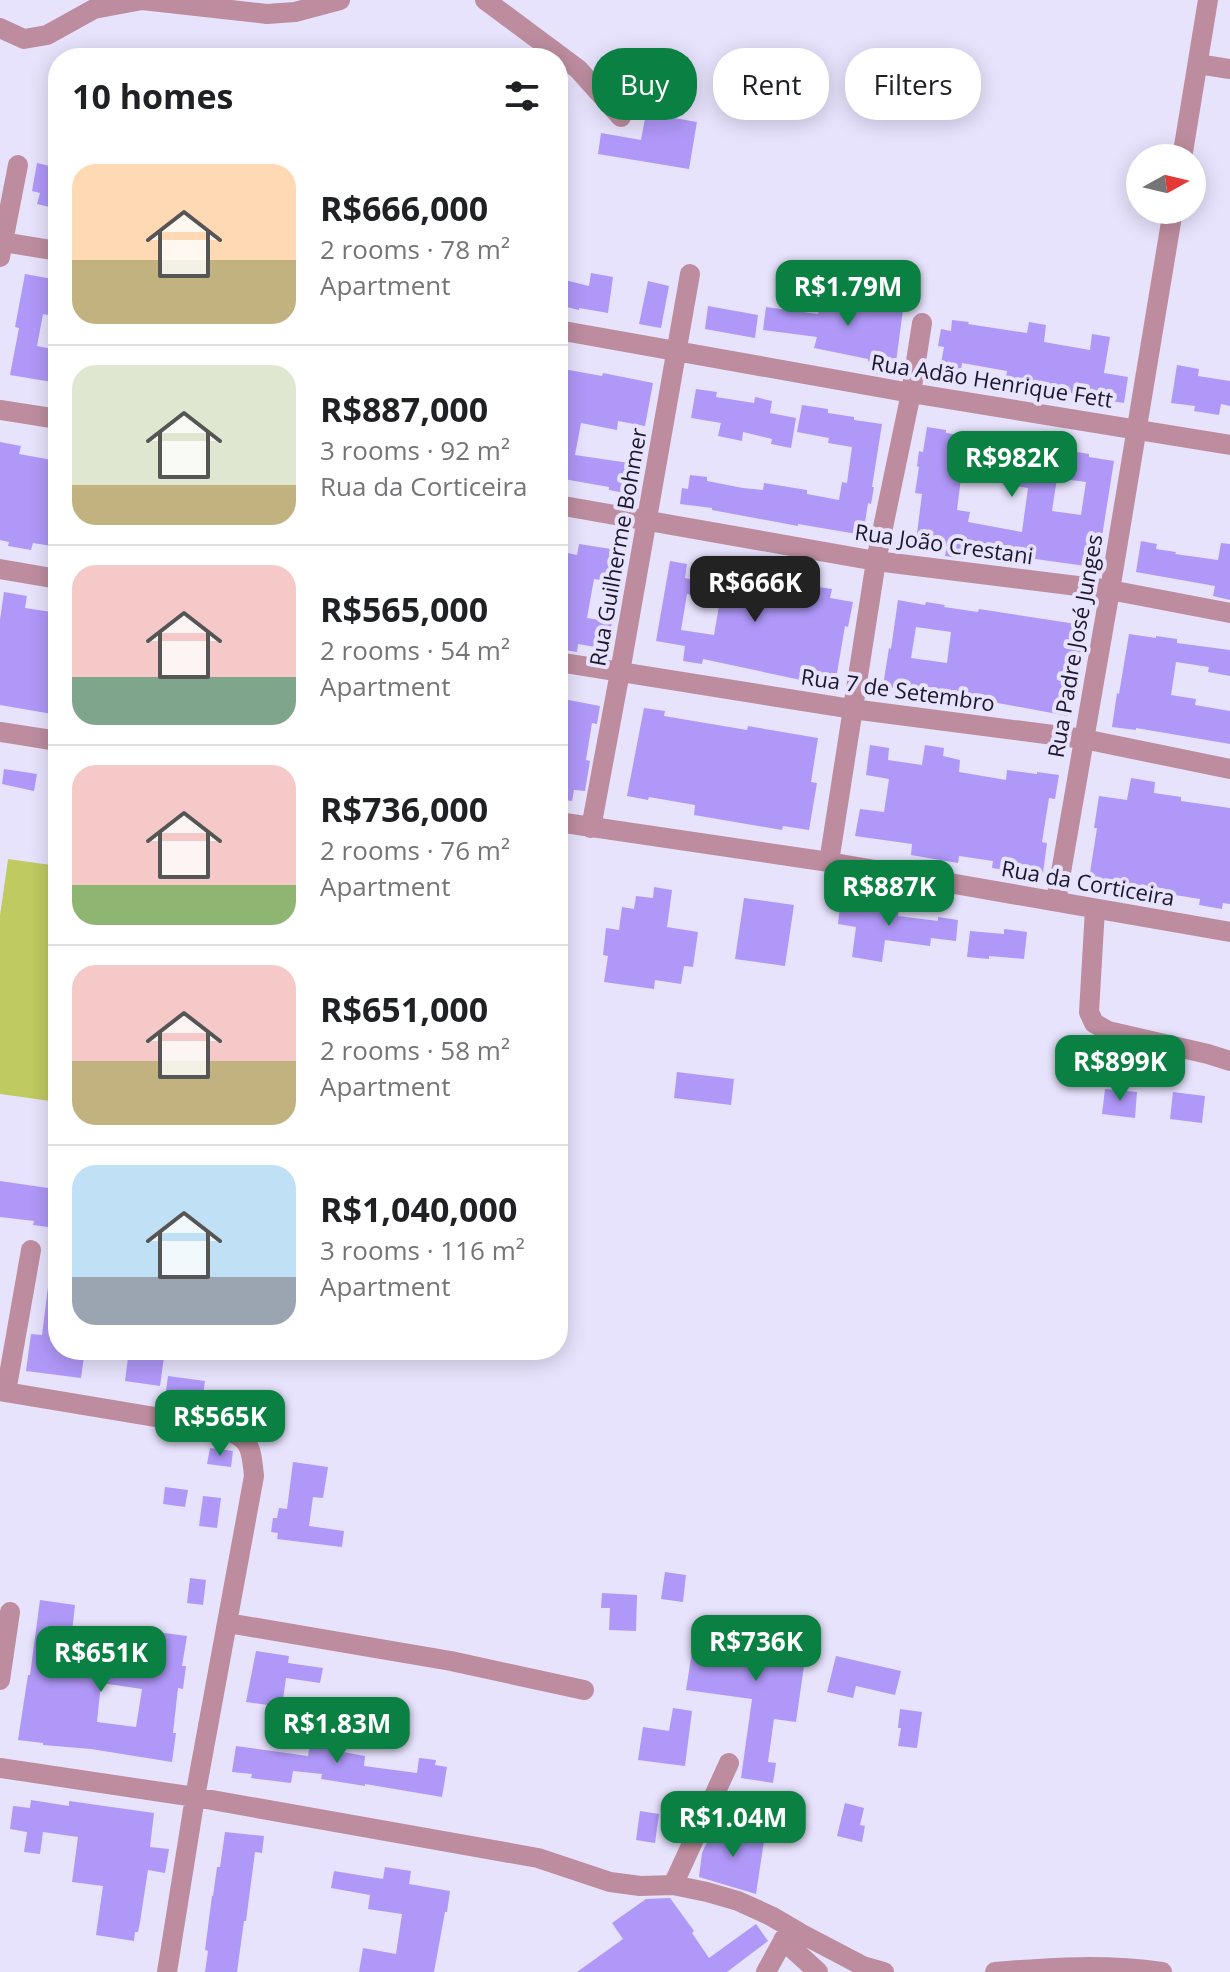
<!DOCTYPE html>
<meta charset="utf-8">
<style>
:root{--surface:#fff;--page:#f6f6f6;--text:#202124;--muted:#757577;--line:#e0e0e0;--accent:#0b8043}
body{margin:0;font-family:"Open Sans",sans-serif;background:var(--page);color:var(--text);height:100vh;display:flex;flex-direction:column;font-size:30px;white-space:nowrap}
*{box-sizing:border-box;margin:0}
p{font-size:26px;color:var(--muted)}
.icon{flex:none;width:44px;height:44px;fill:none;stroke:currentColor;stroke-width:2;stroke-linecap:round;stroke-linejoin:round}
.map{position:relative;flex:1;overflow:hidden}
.panel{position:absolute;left:48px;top:48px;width:520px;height:1312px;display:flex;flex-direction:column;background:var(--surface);border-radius:32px;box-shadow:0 4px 20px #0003}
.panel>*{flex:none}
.banner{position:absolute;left:592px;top:48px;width:518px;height:72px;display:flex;gap:16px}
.needle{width:52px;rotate:82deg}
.tools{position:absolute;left:1126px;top:144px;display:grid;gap:16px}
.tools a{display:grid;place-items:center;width:80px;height:80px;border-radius:50%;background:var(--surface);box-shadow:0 4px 20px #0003;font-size:40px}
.price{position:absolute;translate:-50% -68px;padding:0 18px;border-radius:16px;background:var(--accent);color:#fff;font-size:26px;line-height:52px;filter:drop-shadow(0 2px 4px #0008)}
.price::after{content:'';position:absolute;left:50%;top:48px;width:24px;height:18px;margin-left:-12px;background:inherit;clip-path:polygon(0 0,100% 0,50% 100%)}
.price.current{background:#222;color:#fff}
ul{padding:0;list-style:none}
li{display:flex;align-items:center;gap:24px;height:200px;padding:0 24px}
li+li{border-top:2px solid var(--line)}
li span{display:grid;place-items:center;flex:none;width:224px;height:160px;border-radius:24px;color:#555}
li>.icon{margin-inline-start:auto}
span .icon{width:96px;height:96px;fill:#fffc;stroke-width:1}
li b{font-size:34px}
h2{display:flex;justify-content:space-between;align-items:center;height:96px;padding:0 24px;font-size:34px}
.chip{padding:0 28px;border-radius:32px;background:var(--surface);box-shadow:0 4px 20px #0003;font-size:28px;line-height:72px}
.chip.current{background:var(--accent);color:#fff}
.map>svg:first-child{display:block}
</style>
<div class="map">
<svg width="1230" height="1972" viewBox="0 0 1230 1972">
<rect width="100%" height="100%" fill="#e8e3fd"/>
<path fill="#bfca61" d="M8,859L58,866V1102L0,1094V916Z"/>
<path fill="#b098f8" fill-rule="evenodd" d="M646,113L697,122L689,169L598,154L601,133L641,140Z
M37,163L58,168V209L37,204L40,193L32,191Z
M591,273L613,277L608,313L579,308V310L558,305V292L561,279L589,286Z
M25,274L58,280V317L43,314L37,346L58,350V383L10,375L19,328L15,327Z
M648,281L669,286L661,328L639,324Z
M824,290L878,302V298L904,302L894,377L869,372L870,362L868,361V359L814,348L817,337L763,330L766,307L818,314Z
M708,306L758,315L755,338L705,329Z
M952,320L969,322L968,324L1027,333L1029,322L1046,325L1044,342L1090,350L1092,334L1110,337L1104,373L1128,377L1124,403L1104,400V398L1065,392L1064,394L1046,391L1047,388L1005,382L1007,371L962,363L960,377L939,374L944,347L938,346L941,329L951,331Z
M1177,365L1199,369L1198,376L1230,381V406L1221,404L1219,415L1194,411L1195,406L1171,403Z
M558,368L602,376L603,373L653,383L645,426L618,421L617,430L581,423L575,455L636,464L630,494L609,490V487L558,478V441L562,442L568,412L558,410Z
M696,389L717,392L716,397L754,403L755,397L772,401L770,413L796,418L791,448L771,444L772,439L743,432L742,441L718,436L721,423L691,418Z
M802,405L828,409V413L854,417V420L882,424L872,487H874L871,504L868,503L863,535L798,524V526L712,510V508L680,504L682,488L688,489L690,475L707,477V481L743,488L763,490L764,483L807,490V494L839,500L842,482L847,483L852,447L828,443L829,438L797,432Z
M927,427L946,430V433L979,438L978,440L1009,444L1010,443H1023L1089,454V457L1114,461L1100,549L1103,550L1100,568L1021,557L1022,552L981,545L980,551L968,549L966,559L945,556L947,546L916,541L922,494L915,493L919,467L917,466L919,451L923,452ZM972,473L1004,478L1003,484L1028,488L1022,532L968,522L970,512L957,510L961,478L971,479ZM1057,478L1086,482L1081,515L1052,511Z
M0,442L21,446L19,454L58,461V547L33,543L31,550L8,546L9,542L0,540Z
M1141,541L1157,544L1156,549L1176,552L1175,554L1218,560L1221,543L1230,544V600L1213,596L1215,586L1136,572Z
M579,544L624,551L620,583L594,579L587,618L612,622L607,649L578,644L577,652L558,649V634L568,576L558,574V551L577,555Z
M670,561L687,564L685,578L726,586L729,566L748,570L747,576L832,589L830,598L853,602L848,627L845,626L836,679L811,675L810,682L703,659L702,664L683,661L685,646L656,641ZM687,594L720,600L714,635L681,630Z
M4,592L27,596L25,608L58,613V715L0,705V620Z
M898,600L925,605L926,602L945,605L944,607L978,612L979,609L1089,626L1085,654H1082L1077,684L1072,683L1068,716L987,701L986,704L959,700L958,709L925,704L926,693L883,686L889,648L891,649ZM916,627L951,632L947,663L911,658Z
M1129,634L1156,638V636L1177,639V643L1230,650V676L1208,672L1209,667L1176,662L1171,695L1196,699L1195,705L1230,711V744L1136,728V730L1112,727L1117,693L1119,694Z
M558,698L600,706L597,724L592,723L586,760L590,761L585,791L574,790L572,801L558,799Z
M644,708L665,711L664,716L747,730L748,726L818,738L811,782L817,783L809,830L783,826L782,830L694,815L695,805L649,797L648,800L627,796Z
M870,745L889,748L888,760L922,765L925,745L944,748L943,756L960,760L959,772L1006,780L1007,770L1037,774V772L1059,775L1055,799L1049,798L1042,842L1047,843L1043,873L1011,868V871L992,868L993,861L959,856L958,863L911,855L912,844L855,836L860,809L884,812L889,779L866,775Z
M4,769L37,774L34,791L2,784Z
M1131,778L1155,782L1154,793L1181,797V801L1230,808V904L1223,903L1222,909L1199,905L1200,899L1113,885L1114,882L1089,879L1097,828H1094L1099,796L1127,800Z
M654,887L672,890L667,927L698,932L693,967L684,966L681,984L655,980L654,989L604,982L608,956L603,955L606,928L619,930L622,907L634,909L636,896L653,898Z
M841,897L889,904V906L899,907L898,916L938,921V917L958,920L956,941L931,938L930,946L885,940L882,962L852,957L856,927L838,924Z
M744,898L794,905L785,966L735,959Z
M1004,929L1027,932L1024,959L989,956V959L967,957L970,931L1004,934Z
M677,1072L734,1079L731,1105L674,1098Z
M1105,1089L1137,1092L1135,1118L1102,1114Z
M1173,1092L1205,1096L1202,1123L1170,1119Z
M0,1181L55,1189V1190L58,1191V1209L51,1208L48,1227L33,1225L34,1221L0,1217Z
M48,1287L58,1288V1350H85L81,1378L26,1371L31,1334L42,1335Z
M129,1350H165L160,1386L125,1381Z
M168,1376L205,1381L203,1396L166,1391Z
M210,1448L233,1451L231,1467L207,1464Z
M293,1462L328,1467L323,1498L313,1497L309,1526L344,1531L342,1547L277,1539L278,1533L271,1532L273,1518H277L279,1508L287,1509Z
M165,1487L188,1490L185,1507L163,1504Z
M203,1496L221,1498L217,1528L199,1526Z
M665,1572L686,1575L683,1602L661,1599Z
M190,1578L206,1580L203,1605L187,1603Z
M602,1593L637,1595L636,1631L609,1630L610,1608H601Z
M40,1600L75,1605L70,1650L84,1651L82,1665L112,1669L114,1654L154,1660L157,1632L187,1636L182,1666H186L183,1689L178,1688L173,1733H176L172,1762L91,1749L43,1745V1743L18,1740L28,1675H30ZM101,1683L142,1689L136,1727L97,1722Z
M726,1622L762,1627V1625L809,1631L796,1722L774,1719L768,1762L776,1763L773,1783L741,1778L752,1699L686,1690L692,1652L721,1656Z
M256,1651L289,1656L288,1663L323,1668L320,1683L286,1678L282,1707L246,1702Z
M836,1656L901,1671L895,1695L856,1686L853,1698L827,1692Z
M673,1708L692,1711L685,1766L638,1760L643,1727L669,1731Z
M900,1709L922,1712L917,1748L898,1746L901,1728H898Z
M315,1711L333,1714L330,1728L341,1729L338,1751L365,1756L364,1766L417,1773L419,1758L436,1760L435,1765L447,1767L442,1797L365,1784V1786L321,1779L322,1774L293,1771L291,1783L251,1778L252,1774L232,1772L236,1746L308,1756Z
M31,1800L69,1806V1801L154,1813L150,1847L169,1849L165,1873L148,1870L140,1922L138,1932H135L134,1941L96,1935L103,1886L72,1882L78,1837L43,1832L40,1854L24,1852L27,1832L10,1829L13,1806L30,1808Z
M845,1803L864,1808L860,1825L865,1826L862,1842L837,1836Z
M640,1811L659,1814L655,1843L636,1840Z
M714,1827L765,1834L756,1894L699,1877L702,1853Z
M225,1832L264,1836L262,1853L255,1852L246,1921H244L237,1972H205L208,1951L205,1950L212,1896H213L217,1867H220Z
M385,1867L411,1871L409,1884L450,1891L447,1912H445L434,1972H359L363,1948L396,1954L402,1914L368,1909L370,1895L331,1888L334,1871L383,1879Z
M670,1898L694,1931L692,1933L709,1958L756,1924L768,1941L727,1972H577L623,1939L612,1923L646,1899Z"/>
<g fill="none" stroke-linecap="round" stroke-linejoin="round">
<path stroke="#bd8d9f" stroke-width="20" d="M485,0L578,69L621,117
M0,28L24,39L47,35L94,9L142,0L267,14L295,12L340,0
M1198,64L1230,69
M1182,158L1208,0
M3,242L58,251
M0,257L18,165
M558,330L911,393L1230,445
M0,410L58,419
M558,505L876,561L1110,590L1230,613
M0,569L58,579
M558,662L852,709L1084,739L1230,769
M0,732L58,741
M558,822L829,862L1230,932
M591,828L620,672L690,274
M829,862L876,561L911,393L922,323
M1056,901L1110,590L1173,210
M1095,909L1089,1012L1094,1023L1108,1031L1208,1054L1230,1061
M0,1391L221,1428C251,1438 251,1447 254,1476L195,1797L167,1972
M6,1392L31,1250
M228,1623L451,1661L584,1690
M0,1680L10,1612
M0,1768L195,1797L538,1858L610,1882L640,1886L673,1885L707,1892L738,1901L771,1916L800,1933L863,1966L884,1972
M673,1885L729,1763
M783,1940L818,1972
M766,1972L790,1928
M995,1972C1051,1967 1107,1964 1162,1972"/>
</g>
<g text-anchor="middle" stroke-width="8" stroke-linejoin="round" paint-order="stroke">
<g font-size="22" fill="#1c172d" stroke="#e8e3fd">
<text transform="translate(992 381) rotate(9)" y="8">Rua Adão Henrique Fett</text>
<text transform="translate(944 544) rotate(8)" y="8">Rua João Crestani</text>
<text transform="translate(618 547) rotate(-80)" y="8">Rua Guilherme Bohmer</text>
<text transform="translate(1075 646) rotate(-80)" y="8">Rua Padre José Junges</text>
<text transform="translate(898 690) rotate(8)" y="8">Rua 7 de Setembro</text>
<text transform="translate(1088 883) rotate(10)" y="8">Rua da Corticeira</text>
</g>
</g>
</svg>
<div class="tools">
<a><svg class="needle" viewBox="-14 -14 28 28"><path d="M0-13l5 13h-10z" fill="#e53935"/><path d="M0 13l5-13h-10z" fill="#757577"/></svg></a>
</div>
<b class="price" style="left:848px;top:328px">R$1.79M</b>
<b class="price" style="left:1012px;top:499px">R$982K</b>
<b class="price current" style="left:755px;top:624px">R$666K</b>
<b class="price" style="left:889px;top:928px">R$887K</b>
<b class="price" style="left:1120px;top:1103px">R$899K</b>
<b class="price" style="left:220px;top:1458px">R$565K</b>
<b class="price" style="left:756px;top:1683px">R$736K</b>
<b class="price" style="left:101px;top:1694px">R$651K</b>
<b class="price" style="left:337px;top:1765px">R$1.83M</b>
<b class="price" style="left:733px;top:1859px">R$1.04M</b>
<div class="banner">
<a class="chip current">Buy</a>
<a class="chip">Rent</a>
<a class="chip">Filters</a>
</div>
<section class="panel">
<h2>10 homes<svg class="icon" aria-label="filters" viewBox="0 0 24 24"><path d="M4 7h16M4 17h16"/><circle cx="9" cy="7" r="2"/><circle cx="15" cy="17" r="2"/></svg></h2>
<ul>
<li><span style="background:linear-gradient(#ffd9b3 60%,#c2b280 0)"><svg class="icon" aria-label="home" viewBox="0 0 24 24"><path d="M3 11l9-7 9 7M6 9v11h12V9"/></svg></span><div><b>R$666,000</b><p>2 rooms · 78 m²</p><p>Apartment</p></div></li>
<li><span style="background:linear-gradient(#dfe7d0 75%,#c2b280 0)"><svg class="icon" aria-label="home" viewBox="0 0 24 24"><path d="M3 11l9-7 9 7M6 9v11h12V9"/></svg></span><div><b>R$887,000</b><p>3 rooms · 92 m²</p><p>Rua da Corticeira</p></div></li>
<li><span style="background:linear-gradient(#f6c9c9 70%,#7fa58c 0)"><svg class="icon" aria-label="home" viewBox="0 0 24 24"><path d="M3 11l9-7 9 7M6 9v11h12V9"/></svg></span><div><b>R$565,000</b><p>2 rooms · 54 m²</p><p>Apartment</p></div></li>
<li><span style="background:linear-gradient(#f6c9c9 75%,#8fb573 0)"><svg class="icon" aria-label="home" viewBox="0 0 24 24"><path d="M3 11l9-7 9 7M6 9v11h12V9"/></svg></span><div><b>R$736,000</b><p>2 rooms · 76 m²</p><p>Apartment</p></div></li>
<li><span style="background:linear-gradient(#f6c9c9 60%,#c2b280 0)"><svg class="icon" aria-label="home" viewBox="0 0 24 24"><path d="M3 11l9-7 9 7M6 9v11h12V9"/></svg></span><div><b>R$651,000</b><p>2 rooms · 58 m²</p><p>Apartment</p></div></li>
<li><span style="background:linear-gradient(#bfe0f5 70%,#9aa5b1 0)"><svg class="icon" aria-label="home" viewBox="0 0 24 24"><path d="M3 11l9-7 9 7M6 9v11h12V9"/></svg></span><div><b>R$1,040,000</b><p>3 rooms · 116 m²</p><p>Apartment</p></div></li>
</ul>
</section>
</div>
